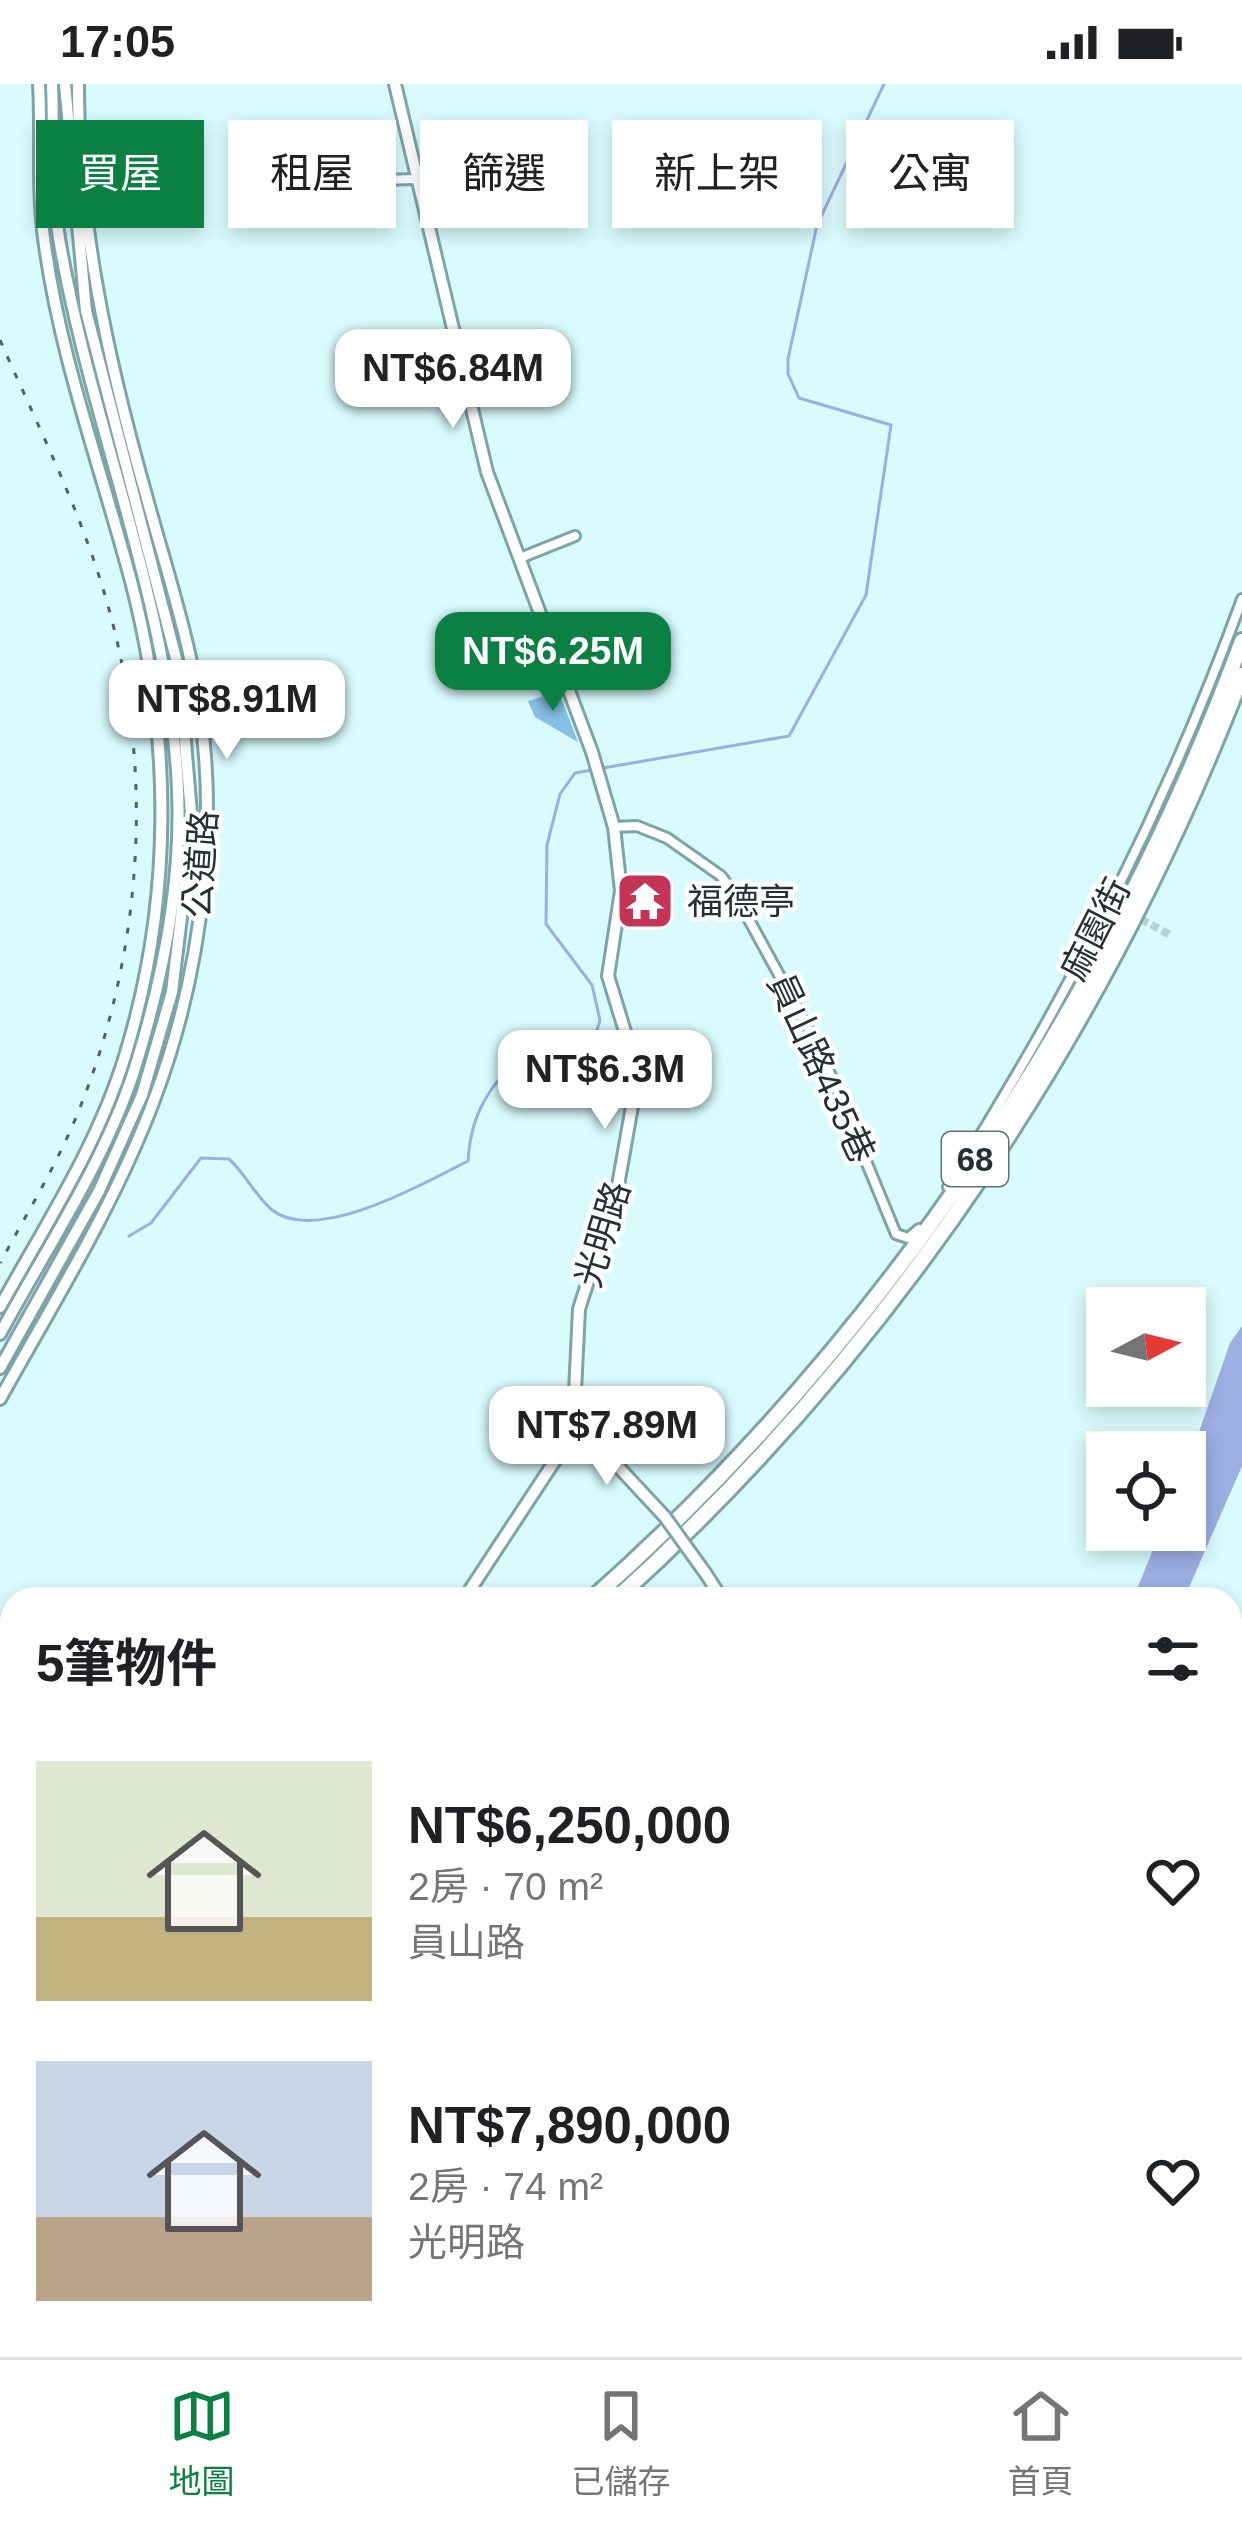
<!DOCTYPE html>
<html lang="zh-TW">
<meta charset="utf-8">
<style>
:root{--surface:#fff;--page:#f6f6f6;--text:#202124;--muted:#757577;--line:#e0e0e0;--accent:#0b8043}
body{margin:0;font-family:Helvetica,"Noto Sans TC",sans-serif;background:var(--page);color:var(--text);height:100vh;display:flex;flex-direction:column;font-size:45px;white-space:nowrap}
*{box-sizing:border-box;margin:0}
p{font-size:39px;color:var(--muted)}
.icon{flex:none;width:66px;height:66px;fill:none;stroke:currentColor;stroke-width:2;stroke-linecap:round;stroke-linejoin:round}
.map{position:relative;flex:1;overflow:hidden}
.drawer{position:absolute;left:0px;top:1503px;width:1242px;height:771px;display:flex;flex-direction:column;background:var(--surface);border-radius:36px 36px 0 0;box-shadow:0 6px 18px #0003}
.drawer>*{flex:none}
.top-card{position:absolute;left:36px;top:36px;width:1170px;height:108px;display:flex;gap:24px}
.needle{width:78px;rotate:83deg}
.fabs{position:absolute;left:1086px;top:1203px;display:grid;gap:24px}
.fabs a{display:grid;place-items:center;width:120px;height:120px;border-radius:0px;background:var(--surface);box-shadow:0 6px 18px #0003;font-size:60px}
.price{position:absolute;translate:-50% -102px;padding:0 27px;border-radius:24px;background:#fff;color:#222;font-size:39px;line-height:78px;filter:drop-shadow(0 3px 6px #0008)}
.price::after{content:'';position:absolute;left:50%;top:72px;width:36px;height:27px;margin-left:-18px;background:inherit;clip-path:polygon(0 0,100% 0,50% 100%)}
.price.selected{background:var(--accent);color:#fff}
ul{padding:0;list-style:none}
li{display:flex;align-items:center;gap:36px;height:300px;padding:0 36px}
li span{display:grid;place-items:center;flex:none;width:336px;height:240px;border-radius:0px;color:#555}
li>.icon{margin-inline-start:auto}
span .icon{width:144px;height:144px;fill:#fffc;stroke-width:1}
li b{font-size:51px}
h2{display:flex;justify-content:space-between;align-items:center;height:144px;padding:0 36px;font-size:51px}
.chip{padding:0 42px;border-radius:0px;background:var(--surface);box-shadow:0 6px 18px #0003;font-size:42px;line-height:108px}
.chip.selected{background:var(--accent);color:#fff}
.status{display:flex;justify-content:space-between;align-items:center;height:84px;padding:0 60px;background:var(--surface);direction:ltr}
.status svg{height:33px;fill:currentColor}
.tab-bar{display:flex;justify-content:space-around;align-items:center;height:168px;border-top:3px solid var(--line);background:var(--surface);font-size:33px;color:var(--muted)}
.tab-bar a{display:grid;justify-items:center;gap:6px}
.tab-bar .selected{color:var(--accent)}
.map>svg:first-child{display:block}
</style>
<div class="status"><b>17:05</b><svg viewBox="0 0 49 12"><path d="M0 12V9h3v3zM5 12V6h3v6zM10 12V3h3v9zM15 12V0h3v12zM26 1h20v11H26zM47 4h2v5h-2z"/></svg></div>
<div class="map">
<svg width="1242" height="2273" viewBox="0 0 1242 2273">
<rect width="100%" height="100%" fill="#d9fbfd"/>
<path fill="#9caee2" d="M1242,1242V1382L1184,1515H1133L1161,1446H1185V1388L1230,1259Z
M0,2221L12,2224V2262H172L263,2273H0Z
M300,2262H521L501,2273H272Z"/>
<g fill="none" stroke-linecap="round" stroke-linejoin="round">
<path stroke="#9caee2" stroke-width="3" d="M603,684L789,652L866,511L891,341L799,314L788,290V275L817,141L884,0
M129,1152L151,1139L201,1074L229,1075C245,1089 256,1113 272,1126C316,1161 425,1099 468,1077C470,1044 479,1019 501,993L539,989L577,1011L600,936L592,901L546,840L547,761L560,710L575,689L593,686
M1230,2112L1242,2099
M1088,2273L1099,2262"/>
</g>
<path fill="#86c0e4" d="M559,608L578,658L535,633L528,617Z"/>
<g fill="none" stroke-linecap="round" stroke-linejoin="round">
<path stroke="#b4d3d5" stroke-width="8" stroke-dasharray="8 4" stroke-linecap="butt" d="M1109,818L1172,852"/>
<g stroke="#7da5a9" stroke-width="14">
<path id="street" d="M342,97L417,95
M520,474L575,452
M614,743L637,742L667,754L721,792L736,812L821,968L896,1150L908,1154L919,1145
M948,1103C1066,918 1167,721 1242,515"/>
</g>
<g stroke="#7da5a9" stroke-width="16">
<path id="secondary" d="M395,0L487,388L592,668L614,743L621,807L608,892L634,977V1011L617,1107L579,1225L573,1349L464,1515
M0,1223C45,1142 98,1061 125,972C173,816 172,654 131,497C101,384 59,271 44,154C37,104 42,51 39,0
M0,1250C48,1161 110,1070 138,974C166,882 184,782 177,687C164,505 89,333 59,154C51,105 54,50 52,0
M0,1284L99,1107L142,1011L172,908L192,741L179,586L86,227L65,0
M0,1315C54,1218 115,1120 154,1016C205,881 223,719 191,578C179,521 161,467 146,411C108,277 78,140 78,0
M573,1349L612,1376L665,1433
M706,1490L722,1515
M0,1688L8,1670
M1204,2262L1211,2273"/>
</g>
<g stroke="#7da5a9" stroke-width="20">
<path id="highway" d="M592,1515C884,1256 1106,923 1242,557
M616,1515C895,1263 1107,942 1242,591
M0,1915L12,1908
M0,1931L12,1925"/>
</g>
<use href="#street" stroke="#fff" stroke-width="8"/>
<use href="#secondary" stroke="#fff" stroke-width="10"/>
<use href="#highway" stroke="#fff" stroke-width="14"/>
<path stroke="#506567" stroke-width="3" stroke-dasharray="6 12" stroke-linecap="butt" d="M0,256C36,338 78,421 104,508C155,676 145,863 79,1026C58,1079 27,1129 0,1179"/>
<g stroke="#7da5a9" stroke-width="16" stroke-linecap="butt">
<path id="secondary-bridge" d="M665,1433L706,1490"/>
</g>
<use href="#secondary-bridge" stroke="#fff" stroke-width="10"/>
</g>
<defs>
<g id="temple-square" transform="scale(3)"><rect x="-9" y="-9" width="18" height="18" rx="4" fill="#c33457" stroke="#fff"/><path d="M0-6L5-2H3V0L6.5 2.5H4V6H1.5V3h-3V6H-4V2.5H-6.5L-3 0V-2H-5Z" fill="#fff"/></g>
</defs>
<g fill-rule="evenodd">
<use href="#temple-square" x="645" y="817"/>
</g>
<g text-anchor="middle" stroke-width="9" stroke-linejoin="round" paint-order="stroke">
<rect fill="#fff" stroke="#647071" stroke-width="3" x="942" y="1048" width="66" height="54" rx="9"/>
<g font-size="33" font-weight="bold" fill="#223234">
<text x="975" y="1087">68</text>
</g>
<g font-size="36" fill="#223234" stroke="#fff">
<text transform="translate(200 780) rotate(-86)" y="13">公道路</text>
<text transform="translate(1095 845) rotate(-63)" y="13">麻園街</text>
<text transform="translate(822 984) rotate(65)" y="13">員山路435巷</text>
<text transform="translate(602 1150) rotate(-73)" y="13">光明路</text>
</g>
<g font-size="36" fill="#223234" stroke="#fff" text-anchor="start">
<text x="687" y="830">福德亭</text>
</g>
</g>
</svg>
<div class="fabs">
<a><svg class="needle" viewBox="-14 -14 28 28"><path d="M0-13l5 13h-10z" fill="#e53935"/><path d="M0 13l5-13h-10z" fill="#757577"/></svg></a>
<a><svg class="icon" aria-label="locate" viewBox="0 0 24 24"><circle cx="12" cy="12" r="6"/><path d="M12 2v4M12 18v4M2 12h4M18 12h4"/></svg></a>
</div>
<b class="price" style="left:453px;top:347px">NT$6.84M</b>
<b class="price selected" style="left:553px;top:630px">NT$6.25M</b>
<b class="price" style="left:227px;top:678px">NT$8.91M</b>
<b class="price" style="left:605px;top:1048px">NT$6.3M</b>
<b class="price" style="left:607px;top:1404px">NT$7.89M</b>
<div class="top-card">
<a class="chip selected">買屋</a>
<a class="chip">租屋</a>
<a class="chip">篩選</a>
<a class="chip">新上架</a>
<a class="chip">公寓</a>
</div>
<section class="drawer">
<h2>5筆物件<svg class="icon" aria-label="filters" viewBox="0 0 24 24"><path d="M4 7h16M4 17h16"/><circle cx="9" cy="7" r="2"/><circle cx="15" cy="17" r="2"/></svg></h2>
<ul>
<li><span style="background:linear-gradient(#dfe7d0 65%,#c2b280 0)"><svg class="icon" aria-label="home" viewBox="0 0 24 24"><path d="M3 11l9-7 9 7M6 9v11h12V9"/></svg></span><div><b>NT$6,250,000</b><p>2房 · 70 m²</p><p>員山路</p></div><svg class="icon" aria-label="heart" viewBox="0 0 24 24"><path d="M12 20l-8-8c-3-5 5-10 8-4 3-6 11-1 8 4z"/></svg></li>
<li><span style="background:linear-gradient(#c9d6e8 65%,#b9a48a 0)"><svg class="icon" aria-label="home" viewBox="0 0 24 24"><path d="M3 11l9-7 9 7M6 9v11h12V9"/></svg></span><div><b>NT$7,890,000</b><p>2房 · 74 m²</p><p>光明路</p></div><svg class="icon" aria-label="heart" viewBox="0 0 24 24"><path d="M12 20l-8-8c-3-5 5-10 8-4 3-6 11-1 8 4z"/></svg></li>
</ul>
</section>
</div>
<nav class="tab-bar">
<a class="selected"><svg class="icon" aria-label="map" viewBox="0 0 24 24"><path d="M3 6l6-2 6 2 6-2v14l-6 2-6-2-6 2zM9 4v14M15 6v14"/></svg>地圖</a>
<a><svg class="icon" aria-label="saved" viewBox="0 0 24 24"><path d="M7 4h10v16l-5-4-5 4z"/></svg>已儲存</a>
<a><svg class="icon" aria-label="home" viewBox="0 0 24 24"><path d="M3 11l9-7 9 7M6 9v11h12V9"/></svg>首頁</a>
</nav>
